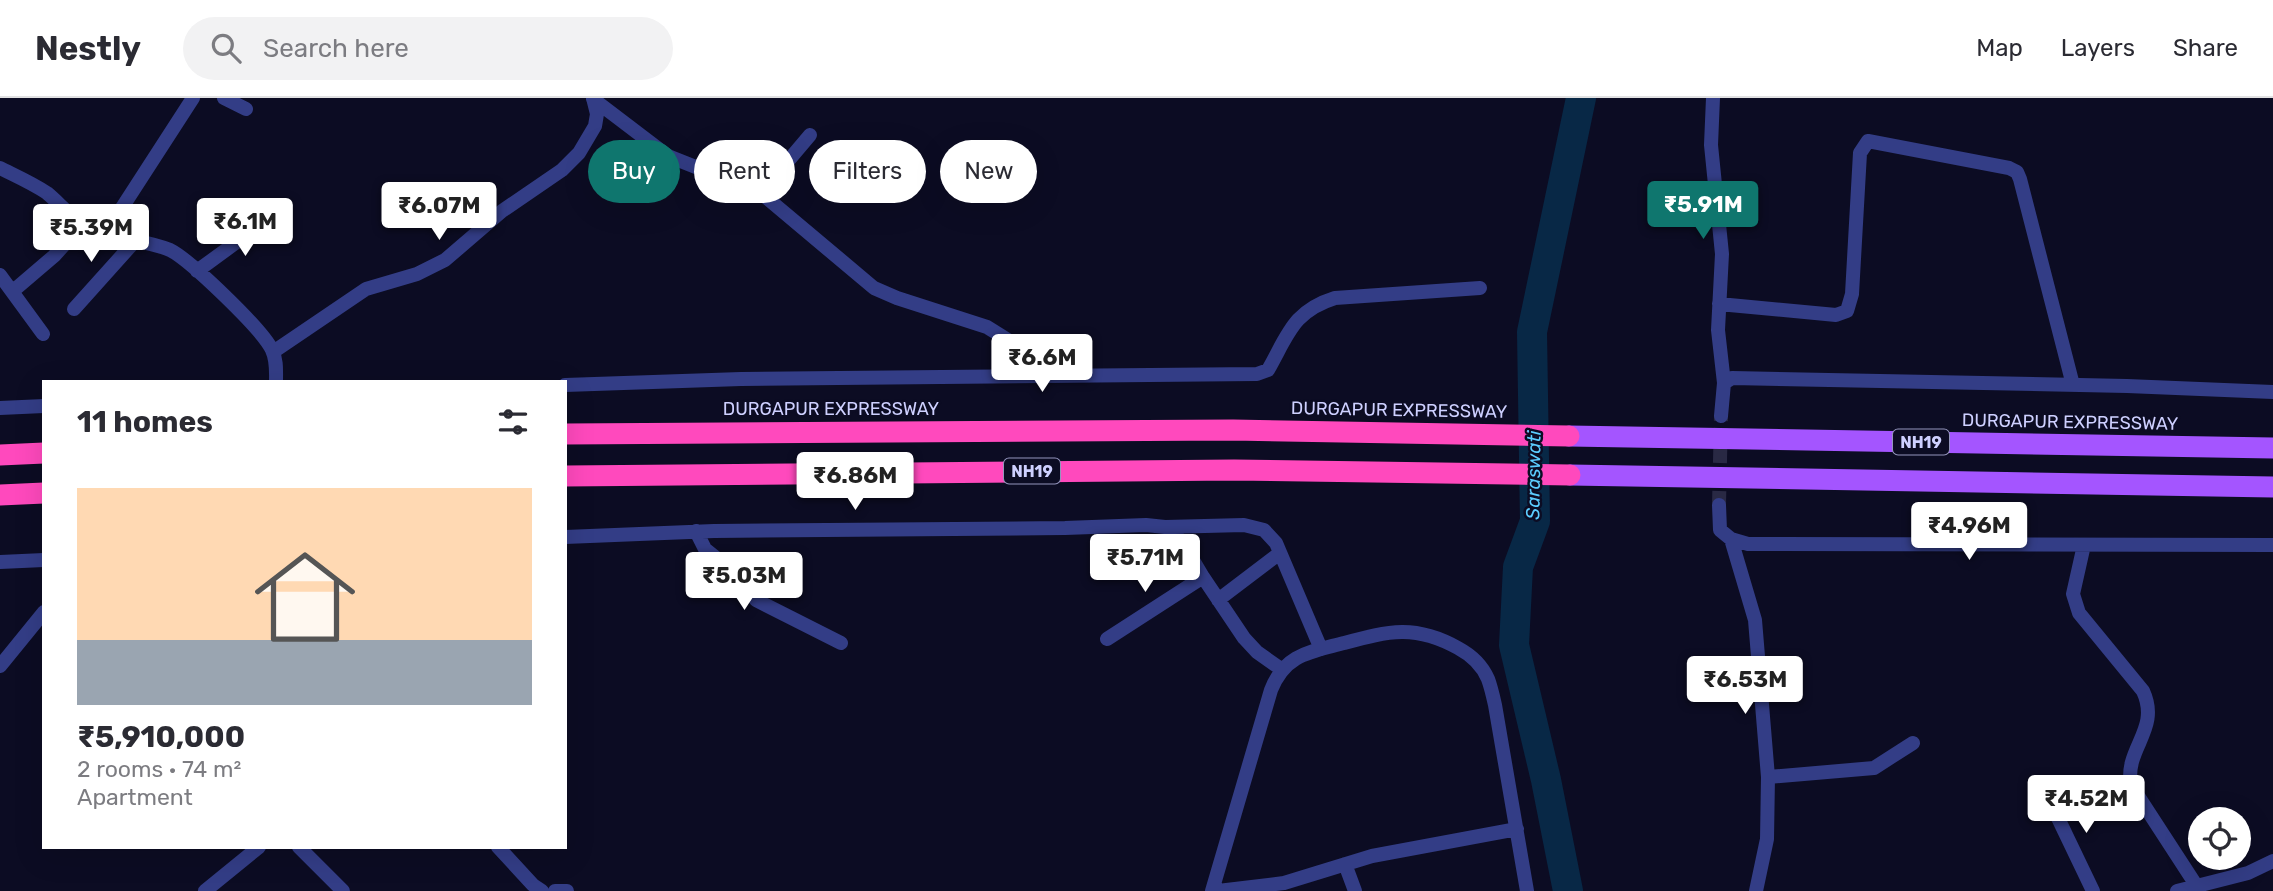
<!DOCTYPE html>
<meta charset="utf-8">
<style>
:root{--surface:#fff;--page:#f2f2f3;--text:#2b2b33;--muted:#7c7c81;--line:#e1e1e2;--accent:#0f766e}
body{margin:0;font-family:Rubik,sans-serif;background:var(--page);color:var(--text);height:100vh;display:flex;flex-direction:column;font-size:26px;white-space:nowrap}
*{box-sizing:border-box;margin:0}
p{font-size:23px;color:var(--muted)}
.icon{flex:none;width:38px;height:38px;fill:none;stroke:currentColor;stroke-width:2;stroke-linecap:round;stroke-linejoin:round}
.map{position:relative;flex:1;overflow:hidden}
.side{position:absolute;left:42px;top:282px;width:525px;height:469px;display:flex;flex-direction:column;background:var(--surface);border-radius:0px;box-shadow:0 7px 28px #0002}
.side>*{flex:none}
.hud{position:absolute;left:588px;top:42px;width:665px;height:63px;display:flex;gap:14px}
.controls{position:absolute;left:2188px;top:709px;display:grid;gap:14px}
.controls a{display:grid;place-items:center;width:63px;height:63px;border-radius:50%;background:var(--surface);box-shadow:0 7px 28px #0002;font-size:35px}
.price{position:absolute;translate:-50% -60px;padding:0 16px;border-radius:7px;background:#fff;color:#222;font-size:23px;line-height:46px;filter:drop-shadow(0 2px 4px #0008)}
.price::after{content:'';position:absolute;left:50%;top:42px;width:21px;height:16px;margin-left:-10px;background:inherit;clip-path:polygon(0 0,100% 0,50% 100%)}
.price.on{background:var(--accent);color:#fff}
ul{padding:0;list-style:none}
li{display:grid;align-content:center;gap:14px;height:371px;padding:0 35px}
li span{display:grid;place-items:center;height:217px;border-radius:0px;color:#555}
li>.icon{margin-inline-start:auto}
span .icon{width:126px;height:126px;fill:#fffc;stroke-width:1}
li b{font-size:30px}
h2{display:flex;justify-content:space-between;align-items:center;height:84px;padding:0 35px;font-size:30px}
.chip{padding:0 24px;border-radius:32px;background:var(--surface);box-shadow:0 7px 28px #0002;font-size:24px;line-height:63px}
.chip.on{background:var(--accent);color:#fff}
header{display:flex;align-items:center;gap:42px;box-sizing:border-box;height:98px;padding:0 35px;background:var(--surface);border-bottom:2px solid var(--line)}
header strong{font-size:33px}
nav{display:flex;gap:38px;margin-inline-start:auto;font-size:24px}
.search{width:490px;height:63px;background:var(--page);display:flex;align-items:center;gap:18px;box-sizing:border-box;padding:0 24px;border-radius:38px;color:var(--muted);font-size:26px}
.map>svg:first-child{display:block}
</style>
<header>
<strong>Nestly</strong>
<div class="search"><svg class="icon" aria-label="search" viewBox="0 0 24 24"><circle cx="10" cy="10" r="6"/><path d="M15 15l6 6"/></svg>Search here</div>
<nav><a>Map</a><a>Layers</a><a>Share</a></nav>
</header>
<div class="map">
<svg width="2273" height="793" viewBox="0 0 2273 793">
<rect width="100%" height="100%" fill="#0c0c23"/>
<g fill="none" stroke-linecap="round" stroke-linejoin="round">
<path stroke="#082846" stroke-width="30" d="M1568,793L1546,682L1514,547L1518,469L1535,423L1532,234L1581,0"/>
<path stroke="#292944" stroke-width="14" stroke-dasharray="14 7" stroke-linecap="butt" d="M1719,407L1721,318"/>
<path stroke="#333d86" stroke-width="14" d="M224,0L246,11
M1713,0L1711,47L1722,156L1718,232L1724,285
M593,1L668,58L761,95L874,190L897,200L987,229L1011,244L1046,278
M0,70C16,78 32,85 47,95C59,105 70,118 83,126C110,143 142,140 170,152C190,162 263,232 272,252C277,262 276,273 276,284
M761,95L810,37
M105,136L193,0
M197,173L271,119
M0,177L43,236
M13,193L54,158L83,126
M1719,206L1836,217L1847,213L1852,196L1860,55L1868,43L2009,70L2017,74L2020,81L2073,287
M74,211L135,143
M273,254L366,191L417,176L445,162L502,113L562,72L579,55L595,28L597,16L593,0
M565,287L741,281L1257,276L1268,272C1288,237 1293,213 1335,200L1480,190
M0,310L44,308
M1721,318L1724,285L1732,280L2127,288L2273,294
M1719,407L1720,432L1731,441L1748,446L2273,447
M1165,429L1244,427L1264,432L1276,445L1321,551
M696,433L705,451L735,475L756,502L841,545
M565,439L714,433L1065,430L1146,427L1165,429L1178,440L1187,452L1203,479L1244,540L1257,554L1281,571
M1731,441L1755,522L1768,679L1767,741L1756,793
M2084,447L2073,496L2079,515L2143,593C2161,632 2124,650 2131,687L2196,787
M0,464L44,462
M1218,502L1280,455
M1107,541L1203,479
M0,568L44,514
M1768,679L1874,670L1913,645
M2046,695L2093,793
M299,749L343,793
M498,749L533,787L542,793
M1345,766L1355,793
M205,793L259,749
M555,793H567
M1212,793L1271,592C1285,556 1310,554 1344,545C1389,533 1415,526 1458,550C1471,557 1482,567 1488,581C1491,589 1493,598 1495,607L1527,793
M1218,793L1284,785L1372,758L1517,731
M2177,793L2248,775L2273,763"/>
<path stroke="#a455ff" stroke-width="21" d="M1569,338L2273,350
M1570,377L2273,389"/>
<path stroke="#ff49bd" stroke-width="21" d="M565,336L1233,332L1569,338
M0,357L44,355
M565,378L1234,372L1570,377
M0,397L44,395"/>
</g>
<g text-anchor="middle" stroke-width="5" stroke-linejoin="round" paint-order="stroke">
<g fill="#0c0c23" stroke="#9495bd" stroke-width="2">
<rect x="1893" y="331.5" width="56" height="25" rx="5"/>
<rect x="1004" y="360.5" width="56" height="25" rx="5"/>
</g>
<g font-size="16" font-weight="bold" fill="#ced0ff">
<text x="1921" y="350">NH19</text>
<text x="1032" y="379">NH19</text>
</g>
<g font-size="18" fill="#ced0ff" stroke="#0c0c23">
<text x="831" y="317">DURGAPUR EXPRESSWAY</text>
<text transform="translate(1399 312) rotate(1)" y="6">DURGAPUR EXPRESSWAY</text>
<text transform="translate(2070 324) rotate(1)" y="6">DURGAPUR EXPRESSWAY</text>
</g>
<g font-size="19" font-style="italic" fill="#5ccdff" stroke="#0c0c23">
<text transform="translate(1533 377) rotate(-89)" y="7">Saraswati</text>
</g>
</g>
</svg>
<div class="controls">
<a><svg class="icon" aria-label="locate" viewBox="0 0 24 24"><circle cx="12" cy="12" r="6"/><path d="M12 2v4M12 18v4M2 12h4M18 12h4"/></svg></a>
</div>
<b class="price on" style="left:1703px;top:143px">₹5.91M</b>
<b class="price" style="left:439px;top:144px">₹6.07M</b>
<b class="price" style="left:245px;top:160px">₹6.1M</b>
<b class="price" style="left:91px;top:166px">₹5.39M</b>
<b class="price" style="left:1042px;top:296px">₹6.6M</b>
<b class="price" style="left:855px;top:414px">₹6.86M</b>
<b class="price" style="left:1969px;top:464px">₹4.96M</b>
<b class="price" style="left:1145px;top:496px">₹5.71M</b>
<b class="price" style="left:744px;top:514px">₹5.03M</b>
<b class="price" style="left:1745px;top:618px">₹6.53M</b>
<b class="price" style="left:2086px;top:737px">₹4.52M</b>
<div class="hud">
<a class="chip on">Buy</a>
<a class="chip">Rent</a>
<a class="chip">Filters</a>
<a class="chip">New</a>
</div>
<section class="side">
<h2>11 homes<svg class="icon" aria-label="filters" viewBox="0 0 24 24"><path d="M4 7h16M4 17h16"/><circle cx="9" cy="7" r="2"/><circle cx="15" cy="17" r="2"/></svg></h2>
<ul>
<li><span style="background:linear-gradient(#ffd9b3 70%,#9aa5b1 0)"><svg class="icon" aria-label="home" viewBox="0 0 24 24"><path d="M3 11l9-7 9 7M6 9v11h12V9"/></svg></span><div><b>₹5,910,000</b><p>2 rooms · 74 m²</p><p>Apartment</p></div></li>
</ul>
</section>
</div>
